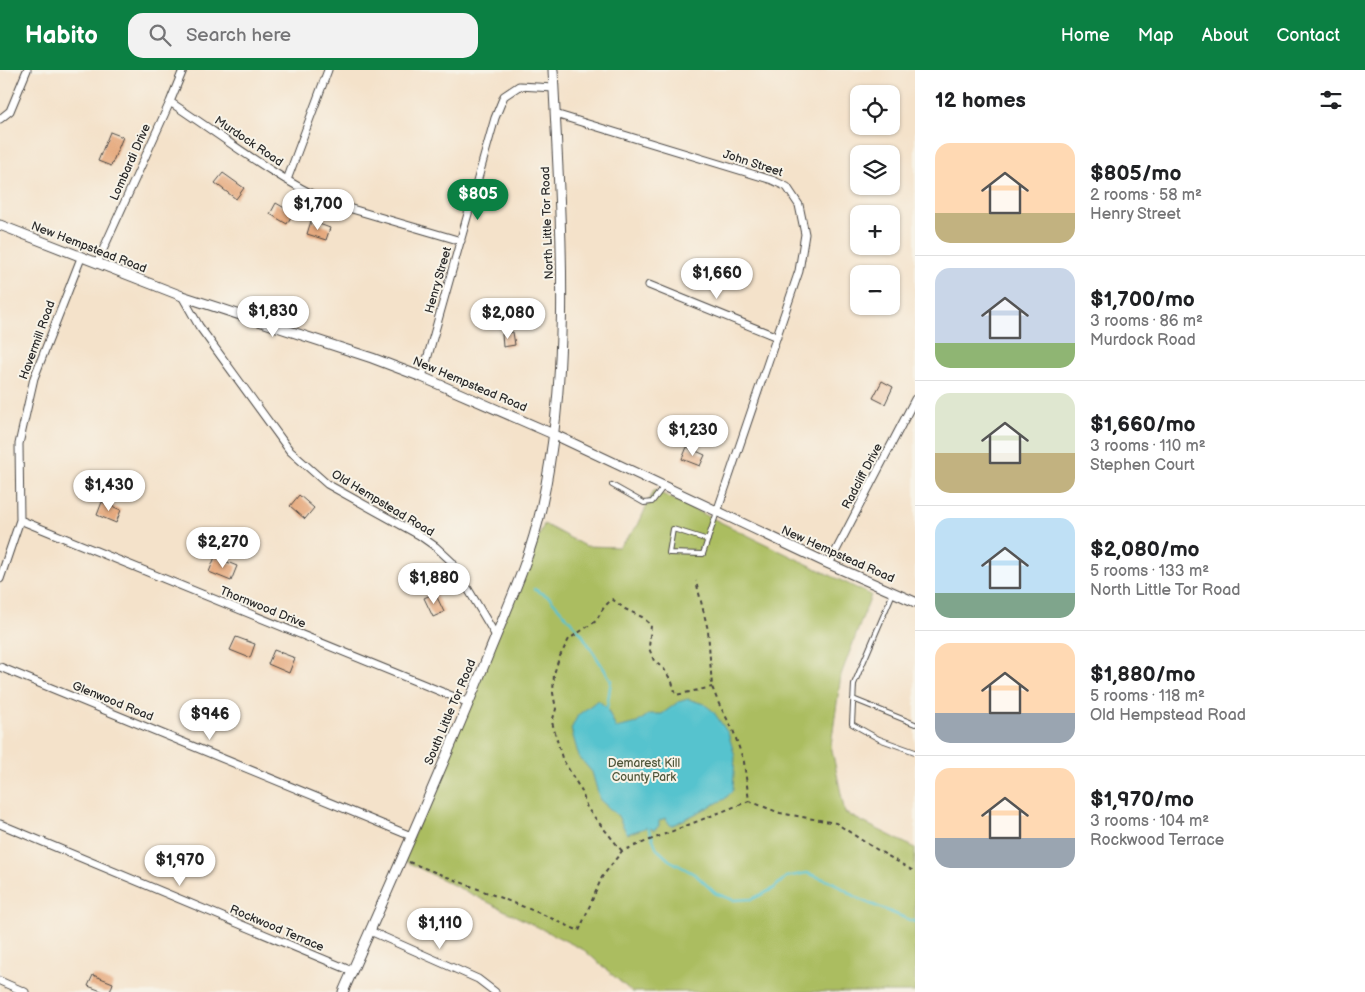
<!DOCTYPE html>
<meta charset="utf-8">
<style>
:root{--surface:#fff;--page:#f2f2f2;--text:#202124;--muted:#757577;--line:#e0e0e0;--accent:#0b8043}
body{margin:0;font-family:"Balsamiq Sans",sans-serif;background:var(--page);color:var(--text);height:100vh;display:flex;flex-direction:column;font-size:19px;white-space:nowrap}
*{box-sizing:border-box;margin:0}
p{font-size:16px;color:var(--muted)}
.icon{flex:none;width:28px;height:28px;fill:none;stroke:currentColor;stroke-width:2;stroke-linecap:round;stroke-linejoin:round}
.map{position:relative;flex:1;overflow:hidden}
.details{display:flex;flex-direction:column;background:var(--surface);width:450px}
.details>*{flex:none}
.fabs{position:absolute;left:850px;top:15px;display:grid;gap:10px}
.fabs a{display:grid;place-items:center;width:50px;height:50px;border-radius:10px;background:var(--surface);box-shadow:0 1px 4px #0004;font-size:25px}
.price{position:absolute;translate:-50% -42px;padding:0 11px;border-radius:18px;background:#fff;color:#222;font-size:16px;line-height:32px;filter:drop-shadow(0 1px 2px #0008)}
.price::after{content:'';position:absolute;left:50%;top:30px;width:15px;height:11px;margin-left:-8px;background:inherit;clip-path:polygon(0 0,100% 0,50% 100%)}
.price.current{background:var(--accent);color:#fff}
ul{padding:0;list-style:none}
li{display:flex;align-items:center;gap:15px;height:125px;padding:0 20px}
li+li{border-top:1px solid var(--line)}
li span{display:grid;place-items:center;flex:none;width:140px;height:100px;border-radius:15px;color:#555}
li>.icon{margin-inline-start:auto}
span .icon{width:60px;height:60px;fill:#fffc;stroke-width:1}
li b{font-size:21px}
h2{display:flex;justify-content:space-between;align-items:center;height:60px;padding:0 20px;font-size:21px}
header{display:flex;align-items:center;gap:30px;box-sizing:border-box;height:70px;padding:0 25px;background:var(--accent);color:#fff}
header strong{font-size:24px}
nav{display:flex;gap:28px;margin-inline-start:auto;font-size:18px}
.search{width:350px;height:45px;background:var(--page);display:flex;align-items:center;gap:12px;box-sizing:border-box;padding:0 18px;border-radius:15px;color:var(--muted);font-size:19px}
main{display:flex;flex:1;min-height:0}
.map>svg:first-child{display:block}
</style>
<header>
<strong>Habito</strong>
<div class="search"><svg class="icon" aria-label="search" viewBox="0 0 24 24"><circle cx="10" cy="10" r="6"/><path d="M15 15l6 6"/></svg>Search here</div>
<nav><a>Home</a><a>Map</a><a>About</a><a>Contact</a></nav>
</header>
<main>
<div class="map">
<svg width="915" height="922" viewBox="0 0 915 922">
<rect width="100%" height="100%" fill="#f7f3e8"/>
<filter id="ink" filterUnits="userSpaceOnUse"><feTurbulence type="fractalNoise" baseFrequency=".02" numOctaves="2"/><feDisplacementMap in="SourceGraphic" scale="10" xChannelSelector="R" yChannelSelector="G"/><feConvolveMatrix kernelMatrix="1 2 1 2 8 2 1 2 1" color-interpolation-filters="sRGB"/></filter>
<filter id="wash" filterUnits="userSpaceOnUse"><feTurbulence type="fractalNoise" baseFrequency=".0096" numOctaves="4" result="noise"/><feDisplacementMap in="SourceGraphic" scale="20" xChannelSelector="R" yChannelSelector="G"/><feGaussianBlur stdDeviation="1.12" result="paint"/><feColorMatrix in="noise" values="0 0 0 0 0 0 0 0 0 0 0 0 0 0 0 0 0 1.4 0 .05"/><feComposite in="paint" operator="in"/></filter>
<g filter="url(#wash)">
<rect width="100%" height="100%" fill="#f4e2ca"/>
<path fill="#abbd60" stroke="#6b7446" d="M654,420L871,525L841,605L831,675L845,743L915,778V922H632L584,880L403,790L544,454L585,476L619,477L638,455Z"/>
<path fill="#56c3ce" stroke="#40777c" d="M688,629L704,634L713,641L728,663L735,686L733,720L725,729L671,756L665,748L659,751V756L654,760L648,757L627,764L618,746L600,730L592,702L579,687L571,659L578,645L598,630L607,638L616,658L637,653L649,644H662L678,632Z"/>
<g fill="none" stroke-linecap="round" stroke-linejoin="round">
<path stroke="#56c3ce" stroke-width="2.5" d="M534,519L549,527L581,563L611,610L607,638
M648,757L657,779L669,790L696,805L715,823L733,830L752,829L773,819L786,807L807,803L834,813L861,830L915,852"/>
</g>
<g id="blocks">
<path fill="#e6aa7f" d="M110,62L123,67L111,96L98,91Z
M223,103L244,118L236,129L215,113Z
M276,133L293,143L287,154L270,144Z
M311,151L330,158L326,170L307,164Z
M513,262L515,275L503,277L502,264Z
M882,311L893,317L885,334L873,328Z
M687,377L705,385L700,396L682,389Z
M299,425L314,438L305,449L290,436Z
M102,432L121,440L116,453L97,445Z
M215,487L237,496L231,511L209,502Z
M435,523L444,542L433,547L424,528Z
M236,567L255,574L250,588L230,580Z
M274,580L295,588L289,603L268,594Z
M93,905L113,913L110,922H104L88,916Z"/>
</g>
</g>
<g filter="url(#ink)">
<use href="#blocks" fill-opacity="0" stroke="#494643" stroke-width="1"/>
<g fill="none" stroke-linecap="round" stroke-linejoin="round">
<g stroke="#494643" stroke-width="6">
<path id="service" d="M612,415L644,433L652,432L664,416
M708,470L673,459L669,483L703,484L717,442
M893,523L854,614L852,654L879,669L915,682
M853,629L915,654"/>
</g>
<g stroke="#494643" stroke-width="9">
<path id="minor" d="M170,32C222,66 272,106 328,132L461,171
M555,44L772,110L787,117L799,135L805,164L799,201L717,442
M0,49L10,41L27,0
M287,110L328,0
M97,193L170,32L183,0
M649,215L777,267
M182,226L199,256L290,381L327,414L419,465L436,477L452,492L496,566
M422,307L495,48L504,26L519,16L554,18
M20,450L469,633
M829,494L915,329
M0,509L20,450L19,374L34,308L81,188
M0,597L411,766
M0,754L352,901
M370,861L478,909L495,922
M0,911L25,922"/>
</g>
<g stroke="#494643" stroke-width="11">
<path id="tertiary" d="M0,155L182,226L372,288L422,307L553,364L829,494L915,532
M343,922C391,813 440,704 485,593C505,542 529,493 541,439C573,293 560,147 553,0"/>
</g>
<path stroke="#494643" stroke-width="2" stroke-dasharray="4 4" stroke-linecap="butt" d="M749,731L780,743L836,753L866,773L915,802
M622,781L587,738L582,722L562,688L552,652L556,639L553,623L554,604L559,588L569,569L596,551L604,537L612,529L625,539L642,547L651,555L649,578L654,591L664,599L672,612L676,625L712,617
M409,792L542,844L579,861L602,807L622,781L749,731L744,692L733,660L719,634L712,617L708,560L696,511"/>
<use href="#service" stroke="#fff" stroke-width="4"/>
<use href="#minor" stroke="#fff" stroke-width="7"/>
<use href="#tertiary" stroke="#fff" stroke-width="9"/>
</g>
</g>
<g text-anchor="middle" stroke-width="4" stroke-linejoin="round" paint-order="stroke">
<g font-size="12" fill="#2b2b2b" stroke="#f7f3e8">
<text transform="translate(249 71) rotate(34)" y="4">Murdock Road</text>
<text transform="translate(130 92) rotate(-66)" y="4">Lombardi Drive</text>
<text transform="translate(753 93) rotate(18)" y="4">John Street</text>
<text transform="translate(547 153) rotate(-92)" y="4">North Little Tor Road</text>
<text transform="translate(89 177) rotate(21)" y="4">New Hempstead Road</text>
<text transform="translate(438 210) rotate(-74)" y="4">Henry Street</text>
<text transform="translate(37 270) rotate(-70)" y="4">Havermill Road</text>
<text transform="translate(470 314) rotate(23)" y="4">New Hempstead Road</text>
<text transform="translate(862 406) rotate(-62)" y="4">Radcliff Drive</text>
<text transform="translate(383 433) rotate(31)" y="4">Old Hempstead Road</text>
<text transform="translate(838 484) rotate(24)" y="4">New Hempstead Road</text>
<text transform="translate(263 537) rotate(22)" y="4">Thornwood Drive</text>
<text transform="translate(113 631) rotate(22)" y="4">Glenwood Road</text>
<text transform="translate(450 642) rotate(-67)" y="4">South Little Tor Road</text>
<text transform="translate(277 858) rotate(23)" y="4">Rockwood Terrace</text>
</g>
<g font-size="12" fill="#51573b" stroke="#f7f3e8">
<text x="644" y="697">Demarest Kill<tspan x="644" dy="14">County Park</tspan></text>
</g>
</g>
</svg>
<div class="fabs">
<a><svg class="icon" aria-label="locate" viewBox="0 0 24 24"><circle cx="12" cy="12" r="6"/><path d="M12 2v4M12 18v4M2 12h4M18 12h4"/></svg></a>
<a><svg class="icon" aria-label="layers" viewBox="0 0 24 24"><path d="M12 4l9 5-9 5-9-5zM3 14l9 5 9-5"/></svg></a>
<a>+</a>
<a>−</a>
</div>
<b class="price current" style="left:478px;top:151px">$805</b>
<b class="price" style="left:318px;top:161px">$1,700</b>
<b class="price" style="left:717px;top:230px">$1,660</b>
<b class="price" style="left:273px;top:268px">$1,830</b>
<b class="price" style="left:508px;top:270px">$2,080</b>
<b class="price" style="left:693px;top:387px">$1,230</b>
<b class="price" style="left:109px;top:442px">$1,430</b>
<b class="price" style="left:223px;top:499px">$2,270</b>
<b class="price" style="left:434px;top:535px">$1,880</b>
<b class="price" style="left:210px;top:671px">$946</b>
<b class="price" style="left:180px;top:817px">$1,970</b>
<b class="price" style="left:440px;top:880px">$1,110</b>
</div>
<section class="details">
<h2>12 homes<svg class="icon" aria-label="filters" viewBox="0 0 24 24"><path d="M4 7h16M4 17h16"/><circle cx="9" cy="7" r="2"/><circle cx="15" cy="17" r="2"/></svg></h2>
<ul>
<li><span style="background:linear-gradient(#ffd9b3 70%,#c2b280 0)"><svg class="icon" aria-label="home" viewBox="0 0 24 24"><path d="M3 11l9-7 9 7M6 9v11h12V9"/></svg></span><div><b>$805/mo</b><p>2 rooms · 58 m²</p><p>Henry Street</p></div></li>
<li><span style="background:linear-gradient(#c9d6e8 75%,#8fb573 0)"><svg class="icon" aria-label="home" viewBox="0 0 24 24"><path d="M3 11l9-7 9 7M6 9v11h12V9"/></svg></span><div><b>$1,700/mo</b><p>3 rooms · 86 m²</p><p>Murdock Road</p></div></li>
<li><span style="background:linear-gradient(#dfe7d0 60%,#c2b280 0)"><svg class="icon" aria-label="home" viewBox="0 0 24 24"><path d="M3 11l9-7 9 7M6 9v11h12V9"/></svg></span><div><b>$1,660/mo</b><p>3 rooms · 110 m²</p><p>Stephen Court</p></div></li>
<li><span style="background:linear-gradient(#bfe0f5 75%,#7fa58c 0)"><svg class="icon" aria-label="home" viewBox="0 0 24 24"><path d="M3 11l9-7 9 7M6 9v11h12V9"/></svg></span><div><b>$2,080/mo</b><p>5 rooms · 133 m²</p><p>North Little Tor Road</p></div></li>
<li><span style="background:linear-gradient(#ffd9b3 70%,#9aa5b1 0)"><svg class="icon" aria-label="home" viewBox="0 0 24 24"><path d="M3 11l9-7 9 7M6 9v11h12V9"/></svg></span><div><b>$1,880/mo</b><p>5 rooms · 118 m²</p><p>Old Hempstead Road</p></div></li>
<li><span style="background:linear-gradient(#ffd9b3 70%,#9aa5b1 0)"><svg class="icon" aria-label="home" viewBox="0 0 24 24"><path d="M3 11l9-7 9 7M6 9v11h12V9"/></svg></span><div><b>$1,970/mo</b><p>3 rooms · 104 m²</p><p>Rockwood Terrace</p></div></li>
</ul>
</section>
</main>
